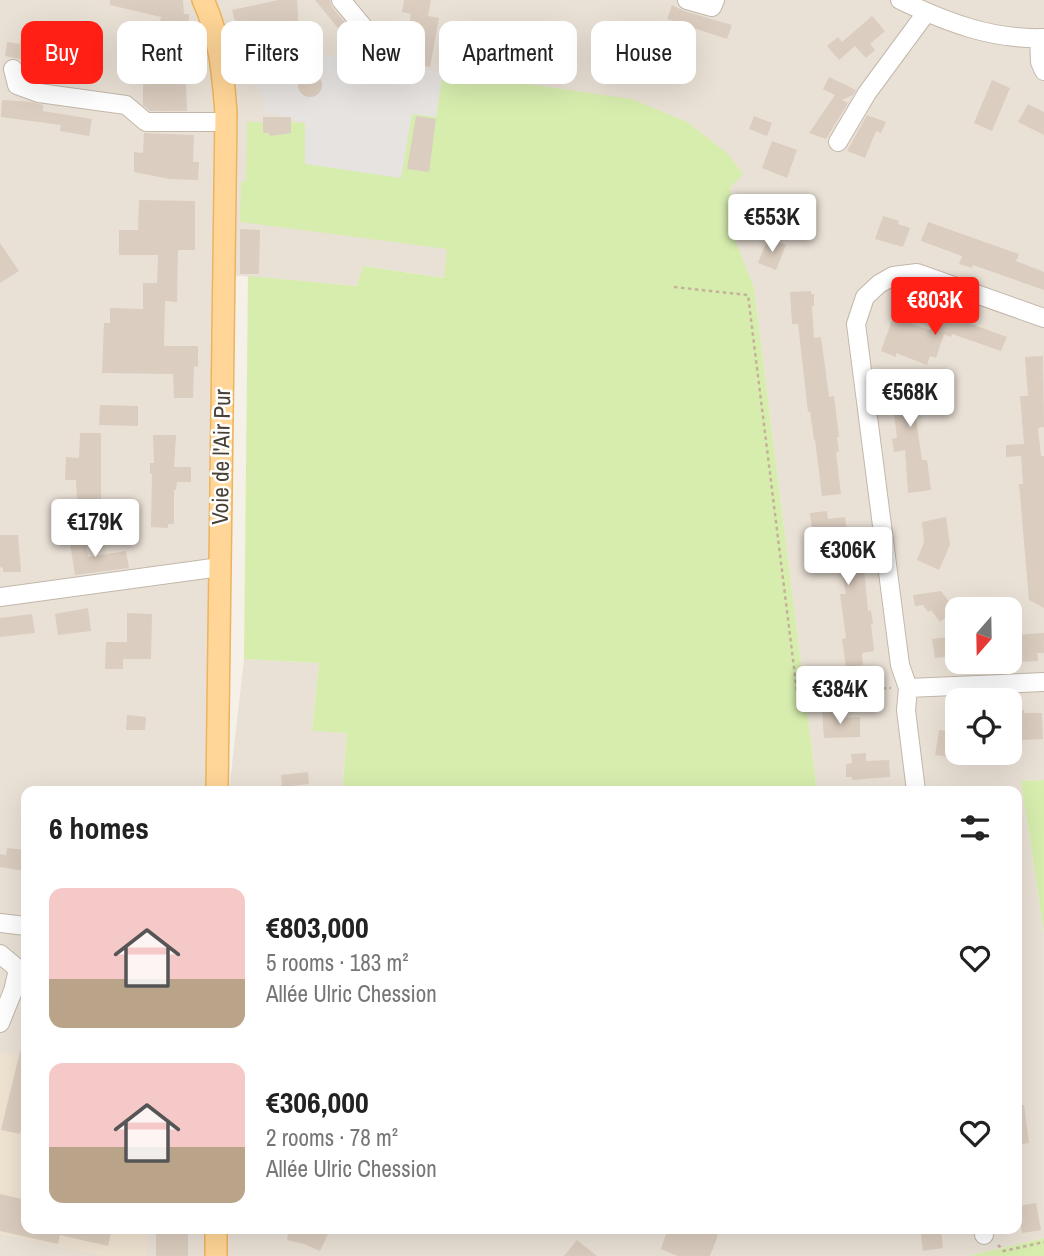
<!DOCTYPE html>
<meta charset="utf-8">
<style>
:root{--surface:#fff;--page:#f6f6f6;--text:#222;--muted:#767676;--accent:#ff1f15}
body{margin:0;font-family:"Archivo Narrow",sans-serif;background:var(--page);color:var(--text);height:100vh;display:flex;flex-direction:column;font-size:26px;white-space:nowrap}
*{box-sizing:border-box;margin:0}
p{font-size:23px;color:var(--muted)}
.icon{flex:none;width:38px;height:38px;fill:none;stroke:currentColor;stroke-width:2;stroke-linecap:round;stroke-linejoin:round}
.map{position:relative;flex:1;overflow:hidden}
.drawer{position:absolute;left:21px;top:786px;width:1001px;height:448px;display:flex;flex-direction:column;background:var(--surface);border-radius:14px;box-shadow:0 7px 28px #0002}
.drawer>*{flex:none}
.banner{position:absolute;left:21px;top:21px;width:1003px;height:63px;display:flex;gap:14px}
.needle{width:46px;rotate:200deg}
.tools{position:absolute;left:945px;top:597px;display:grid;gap:14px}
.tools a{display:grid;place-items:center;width:77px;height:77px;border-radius:14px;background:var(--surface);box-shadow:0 7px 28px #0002;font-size:35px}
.price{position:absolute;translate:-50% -60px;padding:0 16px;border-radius:7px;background:#fff;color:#222;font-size:23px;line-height:46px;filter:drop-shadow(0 2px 4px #0008)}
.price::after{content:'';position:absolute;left:50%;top:42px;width:21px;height:16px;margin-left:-10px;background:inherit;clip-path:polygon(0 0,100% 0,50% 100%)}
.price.active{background:var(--accent);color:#fff}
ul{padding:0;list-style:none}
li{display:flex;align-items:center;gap:21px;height:175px;padding:0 28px}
li span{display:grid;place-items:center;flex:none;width:196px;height:140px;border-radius:14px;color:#555}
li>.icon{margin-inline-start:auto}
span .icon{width:84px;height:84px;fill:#fffc;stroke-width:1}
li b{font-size:30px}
h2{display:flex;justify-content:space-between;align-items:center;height:84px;padding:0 28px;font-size:30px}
.chip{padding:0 24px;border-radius:14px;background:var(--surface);box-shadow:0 7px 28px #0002;font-size:24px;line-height:63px}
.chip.active{background:var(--accent);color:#fff}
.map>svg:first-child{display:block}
</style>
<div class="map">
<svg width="1044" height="1256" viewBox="0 0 1044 1256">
<rect width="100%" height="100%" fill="#f5f0e8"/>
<path fill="#eae1d6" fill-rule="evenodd" d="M0,0H1044V780L1021,781L1044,933V1238L968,1256H226V1228H1017V791H817L754,288L448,249L445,278L363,266L358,286L218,274L214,791H26V927L0,925ZM957,609H1010V662H957ZM957,700H1010V752H957Z
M244,659L319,663L312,730L347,733L342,791H229Z
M0,931L26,934V1228L205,1229V1256H0Z"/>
<path fill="#efe3d1" d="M0,1052L26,1058V1228L148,1229L147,1256H103L0,1234Z"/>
<path fill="#d7edae" d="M443,72L632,99L687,122L727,153L743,174L730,188L734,237L754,288L817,791H342L347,733L312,731L319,663L244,659L248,276L357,286L363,266L444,278L447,249L240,222L241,182L246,181L247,122H263V133H269L270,136L291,133V122L305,123V164L412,113L436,116Z
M1044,780V933L1021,781Z
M1044,1238V1256H968Z"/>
<path fill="#e6e3e0" d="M277,48L443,72L436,117L412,114L401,178L305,164V123L264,111L262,93L253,83H243V49Z"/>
<path fill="#dbcdbf" d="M110,0H183L184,14H189V38H157L161,17L110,5Z
M278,0H297L299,29L306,30L307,51L274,46L271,36L241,44L232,10Z
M315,0H330L332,7L371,54L364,60Z
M404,0H431L428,16L439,18L430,67L404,62L411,14L402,12Z
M672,5L684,11L732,25L727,39L667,19Z
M872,16L885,31L870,44L875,50L866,58L855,46L839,60L827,46L838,37L842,42Z
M20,40L44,44L41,63L5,56L7,42L20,44Z
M185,58L187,111H150L143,105V60Z
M67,60L89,63L87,80L77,79L76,83L56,79L58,63L66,64Z
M298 85a12 12 0 1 1 24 0a12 12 0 1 1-24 0Z
M829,77L856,90L853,95L842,100L848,103L826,139L809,133L835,95L823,89Z
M992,80L1010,88L992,131L974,123Z
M2,100L31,102L43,105V111L92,119L89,136L60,131L61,125L1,117Z
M1028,104L1044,112V135L1018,122Z
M867,115L886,122L881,133L876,131L865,158L847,151Z
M416,116L436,119L429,172L407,169Z
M754,116L772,123L767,136L749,129Z
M263,117H291V133L270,136L269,133H263Z
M144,133L194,135L193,162H199L198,180L170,179L134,172V152L143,153Z
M772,141L797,150L787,178L762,168Z
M139,200L195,201V250H178L177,302L165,301L164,346H198V367L194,366L193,398H174L173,374L102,373L104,323H110V308L143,309V283H157L158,255H119V230H138Z
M883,216L899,221L898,224L910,228L903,247L875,239Z
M928,222L1019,254L1016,261L1044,272V290L973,265L972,268L959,264L962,256L921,241Z
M240,229L260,230L259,274H240Z
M768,238L786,245L776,270L758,263Z
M0,243L19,271L0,283Z
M811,291V294H814V306H812L814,338L821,337L829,397L834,396L839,437H837L839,452H836L841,494L822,496L815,440H814L810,411L808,412L798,324H792L790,292Z
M951,309L968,315L966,322L1007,337L1001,351L952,334L951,337L944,334L936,358L930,356L927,365L896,353V357L881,351L893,317L930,330L936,313L948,317Z
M1043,356L1044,427L1038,428L1041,456H1044V608L1029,600L1019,484H1023L1021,456L1006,457V445L1024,444L1020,396H1028L1025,357Z
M899,376L900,383L925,379L929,402L914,405L922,460H927L931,490L908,493L905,450L894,452L892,439L897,438L893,406H891L886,378Z
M100,405L138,406V426L99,425Z
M80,433H101V517H78L76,480H65L66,457L79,458Z
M153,435H176L174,467H191V482H177L176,490H174V524H168V528L151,527L152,474H150V463H154Z
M827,511L828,519L845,517L850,551L859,550L860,563H863L864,568L868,611L871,610L873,624H871L874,651L862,653L863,665L846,668L842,639L846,638L840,594H846L842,571H836L832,541L814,543L810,513Z
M946,517L950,545L939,570L917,560L924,542L922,522Z
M84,534L88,557L126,551L129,568L75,575L69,537Z
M0,535H18L21,572H3V568L0,567Z
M941,591L953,607L949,610L951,613L940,622L931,610L928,612L923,605L915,606L913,595Z
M88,608L91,631L58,635L55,614Z
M127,613L152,614L151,659H123V669H105L106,642H127Z
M32,614L35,633L0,637V618Z
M1044,633V653H1037L1038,661L1020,662L1018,635Z
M957,636V655L935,658L932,639Z
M822,710H837V718L860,717V737L824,738Z
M1024,710V713H1042L1043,739L1019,740L1013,743L1012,711Z
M127,715L146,717L145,730H126Z
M939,730L957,732V758L935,755Z
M866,753V761L889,760L890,777L852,780V777H846V764L852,763L851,754Z
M308,772L309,784L282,787L281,775Z
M7,848L26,850L24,871L0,867V854L6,855Z
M22,1043L26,1044V1108L20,1134L1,1130Z
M1017,1105H1024L1029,1143L1017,1145Z
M0,1194L26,1200V1228H112L108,1246L60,1235L58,1244L0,1231Z
M1036,1203L1041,1230L1022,1233L1018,1206Z
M156,1228H188V1256H156Z
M289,1228H331L320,1251L304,1244L287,1240Z
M668,1228H679L694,1234L697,1228H700L718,1235L710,1256H678L661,1249Z
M920,1228H941L943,1248L923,1251Z
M577,1240L597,1256H564Z"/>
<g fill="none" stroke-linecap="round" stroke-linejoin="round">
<g stroke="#c2b7aa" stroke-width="20">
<path id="minor" d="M341,0L385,53
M687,0L712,7L715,0
M900,0C946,22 992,40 1044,38
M1039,38L1040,62L1044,71
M13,69L17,85L39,93L126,105L146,122H226
M838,142L867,93L926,13
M0,597L220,567
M908,688L1044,682
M916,791L906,710L908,688L900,665L856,324L865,297L879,284L893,276L917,273L1044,318
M0,923L26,926
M0,954L18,969L13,991L0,1023
M984,1235V1228"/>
</g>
<g stroke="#edb35e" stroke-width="24">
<path id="major" d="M203,0C220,36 223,74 226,113L217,791
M216,1256V1228"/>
</g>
<path stroke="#c5b19a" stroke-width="2.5" stroke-dasharray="3.5 3.5" stroke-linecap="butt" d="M674,287L748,295L797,692L891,688
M998,1245L1004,1251L1044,1242"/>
<use href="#minor" stroke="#fff" stroke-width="18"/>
<use href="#major" stroke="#ffd697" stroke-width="21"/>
</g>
<g text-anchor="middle" stroke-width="5" stroke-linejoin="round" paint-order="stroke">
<g font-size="23" fill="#494036" stroke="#fff">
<text transform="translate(221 457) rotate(-89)" y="8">Voie de l'Air Pur</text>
</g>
</g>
</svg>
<div class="tools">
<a><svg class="needle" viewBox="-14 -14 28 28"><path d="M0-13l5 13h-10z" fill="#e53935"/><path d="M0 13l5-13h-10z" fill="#767676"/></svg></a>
<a><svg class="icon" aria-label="locate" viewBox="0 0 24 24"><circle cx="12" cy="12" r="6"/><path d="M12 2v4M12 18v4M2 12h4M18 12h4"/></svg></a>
</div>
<b class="price" style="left:772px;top:254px">€553K</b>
<b class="price active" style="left:935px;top:337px">€803K</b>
<b class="price" style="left:910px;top:429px">€568K</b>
<b class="price" style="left:95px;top:559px">€179K</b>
<b class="price" style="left:848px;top:587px">€306K</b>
<b class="price" style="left:840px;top:726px">€384K</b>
<div class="banner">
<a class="chip active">Buy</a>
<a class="chip">Rent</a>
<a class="chip">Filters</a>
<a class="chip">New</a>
<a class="chip">Apartment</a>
<a class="chip">House</a>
</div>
<section class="drawer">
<h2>6 homes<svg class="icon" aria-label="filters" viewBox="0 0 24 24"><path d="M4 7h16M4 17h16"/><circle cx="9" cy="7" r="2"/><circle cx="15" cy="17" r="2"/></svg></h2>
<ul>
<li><span style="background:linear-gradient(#f6c9c9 65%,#b9a48a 0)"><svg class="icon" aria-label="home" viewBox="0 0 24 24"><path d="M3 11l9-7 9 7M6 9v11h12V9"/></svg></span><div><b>€803,000</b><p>5 rooms · 183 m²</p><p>Allée Ulric Chession</p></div><svg class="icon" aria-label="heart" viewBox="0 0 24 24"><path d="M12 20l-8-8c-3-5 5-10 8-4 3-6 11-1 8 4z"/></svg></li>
<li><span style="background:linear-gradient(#f6c9c9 60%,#b9a48a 0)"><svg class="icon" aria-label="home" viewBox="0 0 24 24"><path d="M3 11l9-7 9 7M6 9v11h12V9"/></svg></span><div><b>€306,000</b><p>2 rooms · 78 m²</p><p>Allée Ulric Chession</p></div><svg class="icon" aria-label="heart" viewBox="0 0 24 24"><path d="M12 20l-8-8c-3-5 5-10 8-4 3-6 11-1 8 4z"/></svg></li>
</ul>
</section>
</div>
